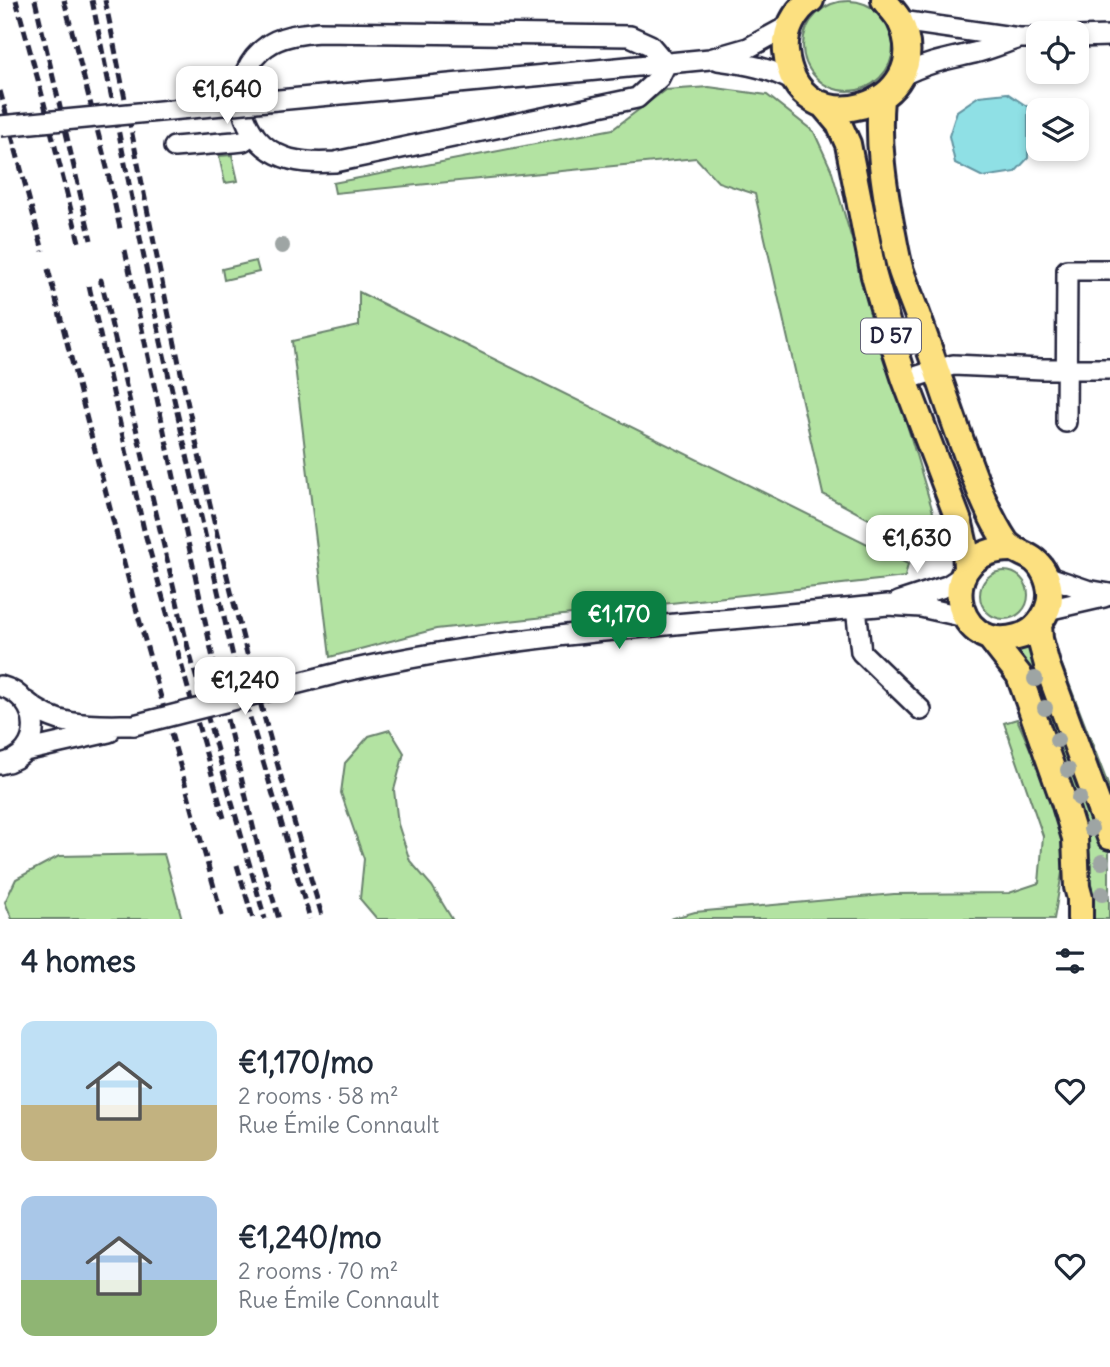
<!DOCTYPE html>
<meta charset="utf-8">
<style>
:root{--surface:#fff;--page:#f6f6f7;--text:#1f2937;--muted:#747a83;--accent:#0b8043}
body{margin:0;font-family:Delius,sans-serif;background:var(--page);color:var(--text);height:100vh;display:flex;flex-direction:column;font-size:26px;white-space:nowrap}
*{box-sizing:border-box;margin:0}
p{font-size:23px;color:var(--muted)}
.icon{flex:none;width:38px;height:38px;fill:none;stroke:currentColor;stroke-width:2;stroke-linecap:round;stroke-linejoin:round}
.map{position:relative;height:919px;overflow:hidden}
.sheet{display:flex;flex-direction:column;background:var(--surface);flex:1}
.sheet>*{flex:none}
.fabs{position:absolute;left:1026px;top:21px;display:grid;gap:14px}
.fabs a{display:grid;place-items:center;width:63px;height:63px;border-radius:14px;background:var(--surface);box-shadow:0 4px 10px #0003;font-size:35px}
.price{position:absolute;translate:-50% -60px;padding:0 16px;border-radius:14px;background:#fff;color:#222;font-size:23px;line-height:46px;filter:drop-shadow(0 2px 4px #0008)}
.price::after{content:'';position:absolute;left:50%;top:42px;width:21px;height:16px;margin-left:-10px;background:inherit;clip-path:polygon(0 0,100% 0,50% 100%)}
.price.on{background:var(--accent);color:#fff}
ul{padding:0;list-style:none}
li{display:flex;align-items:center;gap:21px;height:175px;padding:0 21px}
li span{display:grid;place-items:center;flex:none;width:196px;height:140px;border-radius:14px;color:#555}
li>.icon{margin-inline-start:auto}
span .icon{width:84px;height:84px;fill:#fffc;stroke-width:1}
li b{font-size:30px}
h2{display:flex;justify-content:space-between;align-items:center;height:84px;padding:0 21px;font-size:30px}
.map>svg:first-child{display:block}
</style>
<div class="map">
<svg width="1110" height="919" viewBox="0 0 1110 919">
<rect width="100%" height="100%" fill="#fff"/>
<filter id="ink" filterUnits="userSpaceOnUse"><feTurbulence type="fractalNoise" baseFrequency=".0143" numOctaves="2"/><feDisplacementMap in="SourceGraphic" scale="14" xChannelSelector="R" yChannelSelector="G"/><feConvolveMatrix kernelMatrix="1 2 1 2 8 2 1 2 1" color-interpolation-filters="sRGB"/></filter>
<g filter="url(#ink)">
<path fill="#b3e3a2" stroke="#6a826e" stroke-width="2" d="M803 46a45 45 0 1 1 90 0a45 45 0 1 1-90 0Z
M709,87L767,95L814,132L831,169L933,512L909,541L823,494L755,194L718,182L696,158L335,193L333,183L613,129L665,90Z
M232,155L238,181L225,183L219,156Z
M256,261L259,272L224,280L222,269Z
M359,292L908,564L905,577L436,629L330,657L292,341L359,326Z
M980 595a24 24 0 1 1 48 0a24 24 0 1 1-48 0Z
M1024,646L1033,648L1109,847V919H1087L1091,865L1086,828L1017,655Z
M1062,665L1110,790V811L1055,668Z
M1017,719L1059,815L1063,867L1054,919H670L695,912L894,894L1009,893L1039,883L1043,836L1004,723Z
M390,730L404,753L394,790L398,824L410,861L432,886L452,919H377L360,899L364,859L341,793L345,763L369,736Z
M164,854L182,919H12L5,902L16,879L59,856Z"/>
<path fill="#8fe0e5" stroke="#6394a1" stroke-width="2" d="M1007,93L1028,107V158L1015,172L983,177L955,163L949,136L957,111L979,96Z"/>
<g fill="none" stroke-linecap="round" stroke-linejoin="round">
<g stroke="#22223b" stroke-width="24">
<path id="minor" d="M901,21L1019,38H1038
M319,32L630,36L650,45L666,64L659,78L637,98L335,162C314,163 295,163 277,154C235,133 228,73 267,46C282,35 302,34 319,32Z
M1076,37L1110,36
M718,60C746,64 771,68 795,82
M545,75L710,59L748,48L790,25
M901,76C929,62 944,60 974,53C988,50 1002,44 1016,39
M174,147L234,142L243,141L254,134
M905,380L953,365L1042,369H1110
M1066,422L1067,270H1110
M1046,576L1087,590L1110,594
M898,602L947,586L961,577
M856,608L861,652L921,710
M1047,610L1104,597
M346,671C524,631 707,623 887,605L921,607L965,617
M0,686C43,697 46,756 0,764
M27,702C57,729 96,725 134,725
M25,751L109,732"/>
</g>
<g stroke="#22223b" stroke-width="30">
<path id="major" d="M811,0C795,10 784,32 786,51C796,151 941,107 900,21C896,13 889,7 884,0
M881,98C877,143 884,186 892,229C895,243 897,258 901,271C907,289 915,307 921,325C934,362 946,399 959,435C973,472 984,509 1006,542C1017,556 1035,552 1045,574C1050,585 1052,599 1047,610C1041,624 1031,634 1017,637C951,656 932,547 1013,549
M822,104L839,124L848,144L874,276L893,343L905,380L960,524L965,546L966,569
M1039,624L1040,639L1047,665L1110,837
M990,638L1019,675L1064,802L1075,838L1077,887L1080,898V919"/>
</g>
<use href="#minor" stroke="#fff" stroke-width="19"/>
<use href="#major" stroke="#fce080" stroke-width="24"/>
<path stroke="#22223b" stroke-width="5" stroke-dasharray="10 5" stroke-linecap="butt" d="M16,0L40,87L79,242
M35,0L91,240
M64,0L107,168L121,233
M92,0L161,342L237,674L310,919
M105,0C141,177 175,354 216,530C247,661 284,790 323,919
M0,91L43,251
M125,250L219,686L260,855L279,919
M48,269L134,601L223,919
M101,284V280L188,648L265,919
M89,286L144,530L224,818
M237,865L253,919"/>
<g stroke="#22223b" stroke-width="24" stroke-linecap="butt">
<path id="minor-bridge" d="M0,126L545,75
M134,725L346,671"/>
</g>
<use href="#minor-bridge" stroke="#fff" stroke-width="19"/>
</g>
<g fill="#9ea5a4">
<circle cx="282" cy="246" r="8"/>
<circle cx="1035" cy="679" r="8"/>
<circle cx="1045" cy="708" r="8"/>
<circle cx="1057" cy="740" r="8"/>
<circle cx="1068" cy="770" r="8"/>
<circle cx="1079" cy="798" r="8"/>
<circle cx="1091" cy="829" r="8"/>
<circle cx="1102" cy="862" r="8"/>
<circle cx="1102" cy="894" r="8"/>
</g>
</g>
<g text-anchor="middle" stroke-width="7" stroke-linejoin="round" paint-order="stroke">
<rect fill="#fff" stroke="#646476" stroke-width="2" x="861" y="318.5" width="60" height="35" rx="5"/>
<g font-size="21" font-weight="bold" fill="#22223b">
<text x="891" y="343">D 57</text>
</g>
</g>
</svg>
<div class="fabs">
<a><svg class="icon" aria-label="locate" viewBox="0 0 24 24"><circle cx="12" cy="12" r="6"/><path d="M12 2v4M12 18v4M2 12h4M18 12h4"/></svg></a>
<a><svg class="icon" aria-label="layers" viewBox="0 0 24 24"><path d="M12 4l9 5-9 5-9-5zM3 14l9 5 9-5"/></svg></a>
</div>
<b class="price" style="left:227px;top:126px">€1,640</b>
<b class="price" style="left:917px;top:575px">€1,630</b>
<b class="price on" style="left:619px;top:651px">€1,170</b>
<b class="price" style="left:245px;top:717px">€1,240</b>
</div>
<section class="sheet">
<h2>4 homes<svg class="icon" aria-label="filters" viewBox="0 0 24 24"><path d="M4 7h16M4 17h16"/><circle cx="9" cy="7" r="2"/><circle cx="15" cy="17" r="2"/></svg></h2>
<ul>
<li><span style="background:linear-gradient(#bfe0f5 60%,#c2b280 0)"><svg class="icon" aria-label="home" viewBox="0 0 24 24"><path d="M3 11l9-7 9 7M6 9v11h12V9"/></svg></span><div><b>€1,170/mo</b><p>2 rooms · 58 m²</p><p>Rue Émile Connault</p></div><svg class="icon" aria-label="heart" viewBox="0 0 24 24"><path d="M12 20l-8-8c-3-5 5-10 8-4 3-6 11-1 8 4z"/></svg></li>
<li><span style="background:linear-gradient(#a9c7e8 60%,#8fb573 0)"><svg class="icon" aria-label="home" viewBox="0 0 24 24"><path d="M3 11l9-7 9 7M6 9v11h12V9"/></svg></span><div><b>€1,240/mo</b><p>2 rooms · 70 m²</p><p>Rue Émile Connault</p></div><svg class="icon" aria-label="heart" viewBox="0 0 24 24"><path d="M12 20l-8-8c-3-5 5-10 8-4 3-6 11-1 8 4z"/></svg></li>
</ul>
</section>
